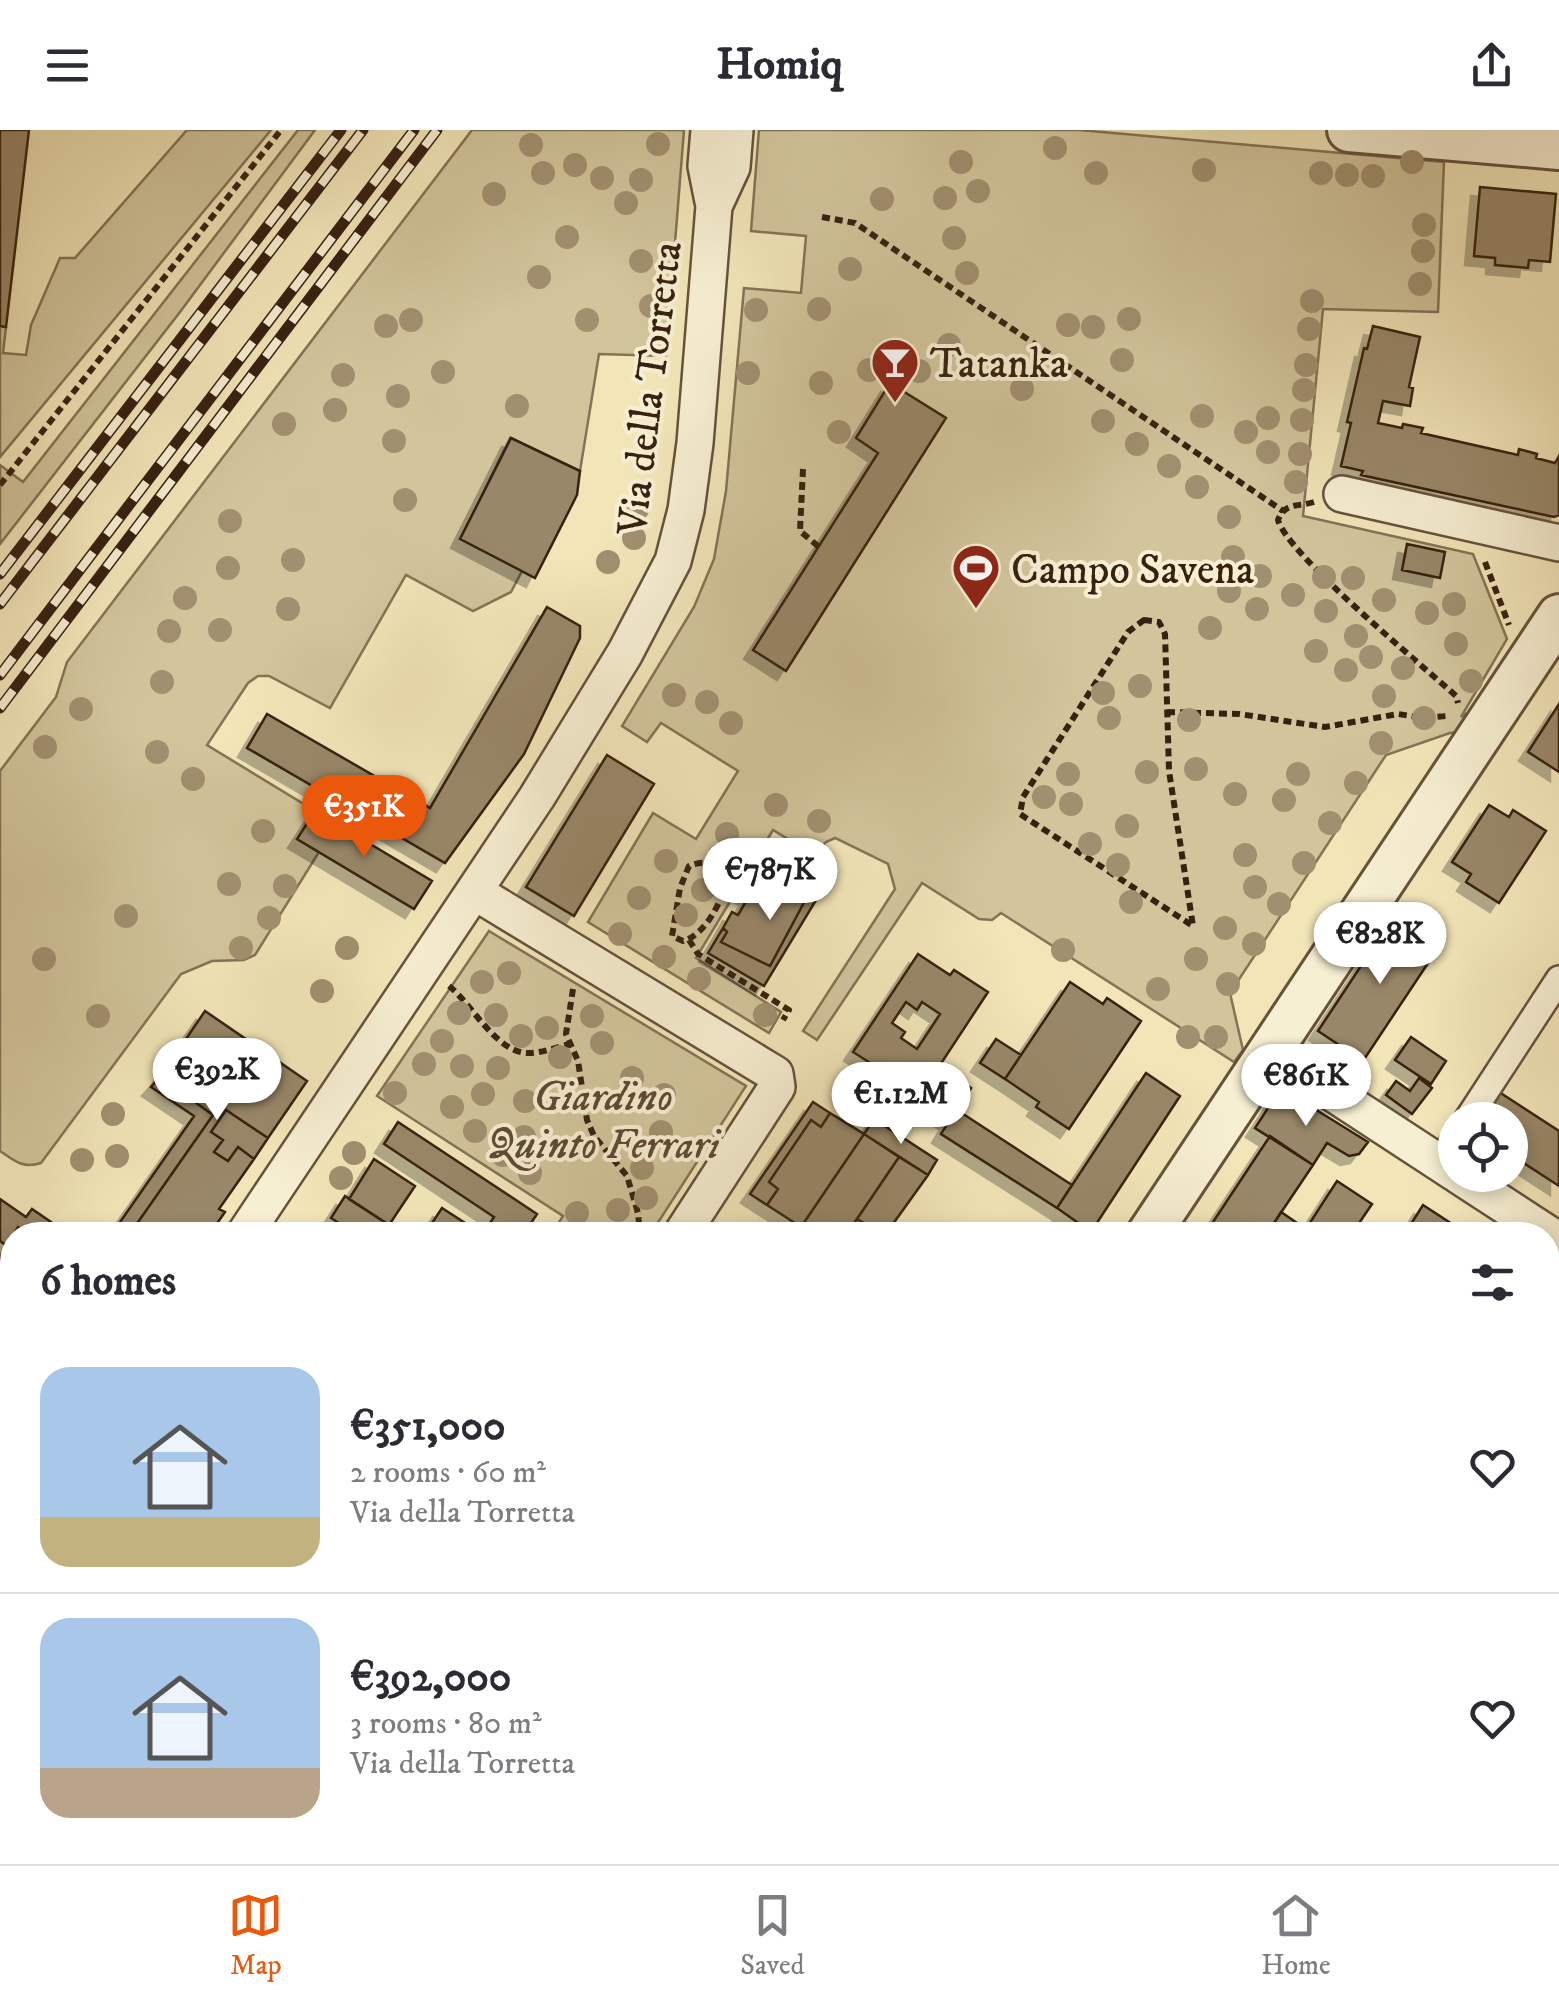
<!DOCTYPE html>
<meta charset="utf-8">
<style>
:root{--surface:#fff;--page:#f2f2f3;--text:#2b2b33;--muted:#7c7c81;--line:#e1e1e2;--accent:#ea580c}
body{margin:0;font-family:"IM FELL DW Pica",serif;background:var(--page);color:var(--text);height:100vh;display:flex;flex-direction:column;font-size:38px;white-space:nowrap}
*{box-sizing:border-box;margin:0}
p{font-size:32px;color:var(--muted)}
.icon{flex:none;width:55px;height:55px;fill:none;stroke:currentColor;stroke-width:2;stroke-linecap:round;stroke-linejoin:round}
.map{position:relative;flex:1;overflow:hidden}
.details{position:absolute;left:0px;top:1092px;width:1560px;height:642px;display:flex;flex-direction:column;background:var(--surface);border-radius:40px 40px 0 0;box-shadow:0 5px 15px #0003}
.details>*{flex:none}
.tools{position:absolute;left:1438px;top:972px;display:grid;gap:20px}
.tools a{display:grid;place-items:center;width:90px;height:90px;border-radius:50%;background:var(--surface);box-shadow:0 5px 15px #0003;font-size:50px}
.price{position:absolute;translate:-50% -85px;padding:0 22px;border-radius:35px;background:#fff;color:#222;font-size:32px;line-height:65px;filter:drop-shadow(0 2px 5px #0008)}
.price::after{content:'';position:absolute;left:50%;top:60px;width:30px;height:22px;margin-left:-15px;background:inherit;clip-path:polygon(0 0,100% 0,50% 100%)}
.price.current{background:var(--accent);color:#fff}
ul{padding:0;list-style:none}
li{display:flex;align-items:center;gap:30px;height:250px;padding:0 40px}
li+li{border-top:2px solid var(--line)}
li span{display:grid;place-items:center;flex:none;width:280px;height:200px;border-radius:30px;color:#555}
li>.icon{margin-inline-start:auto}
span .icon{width:120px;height:120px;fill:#fffc;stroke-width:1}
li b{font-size:42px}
h2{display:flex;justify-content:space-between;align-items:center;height:120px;padding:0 40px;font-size:42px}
header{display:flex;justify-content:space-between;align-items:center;height:130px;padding:0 40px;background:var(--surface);font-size:45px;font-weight:700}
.tab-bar{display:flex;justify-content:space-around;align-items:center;height:140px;border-top:2px solid var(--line);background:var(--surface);font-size:28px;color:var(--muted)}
.tab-bar a{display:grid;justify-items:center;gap:5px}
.tab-bar .current{color:var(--accent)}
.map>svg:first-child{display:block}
</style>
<header><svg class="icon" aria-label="menu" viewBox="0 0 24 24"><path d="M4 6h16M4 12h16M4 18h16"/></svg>Homiq<svg class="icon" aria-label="share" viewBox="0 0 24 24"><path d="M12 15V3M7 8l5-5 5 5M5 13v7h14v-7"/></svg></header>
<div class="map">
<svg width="1559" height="1734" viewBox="0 0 1559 1734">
<defs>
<filter id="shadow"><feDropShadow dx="-9" dy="9" stdDeviation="0" flood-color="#0004"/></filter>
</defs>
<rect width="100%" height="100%" fill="#f2e6b9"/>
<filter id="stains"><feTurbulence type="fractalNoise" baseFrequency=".002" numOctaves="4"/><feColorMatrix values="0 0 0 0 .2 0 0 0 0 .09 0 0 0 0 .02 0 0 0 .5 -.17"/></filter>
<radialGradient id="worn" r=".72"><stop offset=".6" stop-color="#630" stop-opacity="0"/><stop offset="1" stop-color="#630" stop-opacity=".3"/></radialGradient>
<path fill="#d2c59c" stroke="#847356" stroke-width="2.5" d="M187,0H271L0,327V196L6,197L3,223L26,225L31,195L60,128H75Z
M298,0H315L180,182L0,414V335L23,352Z
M472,0H684L666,226L599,224L580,341L510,308L461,409L522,441L511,462L473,481L406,445L330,578L269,546H258L248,553L207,615L315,681L298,709L319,722L255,825L244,830L212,831L181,844L41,1033C23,1039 15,1031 0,1021V641L56,567L67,532Z
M759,0H1079L1444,32L1438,182L1323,179L1303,386L1473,424L1507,509L1461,587L1514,554L1484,599L1450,603L1386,625L1230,863L1243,920L1234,932L1001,783L992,790L979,789L922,753L817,910L803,901L895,759L888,734L835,708L826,712L814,725L773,700L696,828L781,882L769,903L588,792L653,683L696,709L738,641L661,593L647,612L622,596L694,477L714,429L726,361L744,158L801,163L806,106L751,101Z
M489,801L746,956L650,1105H551L563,1086L377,966Z"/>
<path fill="#988768" stroke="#372111" stroke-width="2.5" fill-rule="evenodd" filter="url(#shadow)" d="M0,0H29L6,197L0,196Z
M1480,57L1556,64L1550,132L1529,130L1528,138L1495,135V128L1474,126Z
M1373,196L1420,207L1409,257L1413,258L1410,276L1383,271L1378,293L1402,298L1403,294L1423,298L1421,303L1518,325L1519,319L1537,324L1536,328L1555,333L1559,326V385L1554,387L1361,345L1363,341L1341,336L1351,293L1347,292L1364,218L1367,219Z
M890,253L946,288L786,541L753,520L878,323L856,308Z
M511,308L580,341L577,365L535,448L460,409Z
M1407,414L1445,422L1440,448L1402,440Z
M547,477L580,496V508L524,624L445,733L247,618L267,584L430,678Z
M1559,574V642L1528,622Z
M607,625L654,654L574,786L526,757Z
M1489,675L1509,687L1513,680L1546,701L1499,773L1466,752L1471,744L1452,732Z
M315,681L432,751L414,779L297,709Z
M768,723L824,757L764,856L708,823L723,798L727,802L721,812L770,836L808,765L758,740Z
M758,740L808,765L770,836L721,812L727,802L723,798L732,782L738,785L749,766L744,764Z
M1396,783L1442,812L1363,931L1318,901Z
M918,824L950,845L954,840L988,862L917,970L883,947L886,943L853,922ZM906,872L917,880L922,872L940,884L917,919L901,908L905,902L892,893Z
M1070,852L1103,874L1107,868L1141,891L1069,999L1036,977L1039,972L1005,949Z
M205,881L307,951L268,1008L226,980L211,1002L223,1010L214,1022L228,1031L238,1017L254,1029L219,1079L225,1082L209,1105H129L213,985L160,947Z
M1411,907L1446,931L1431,954L1395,930Z
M996,909L1021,925L1005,949L980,933Z
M939,937L971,958L957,980L1072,1055L1057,1078L941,1004L949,991L917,970Z
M1146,943L1180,966L1091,1102L1057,1078Z
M160,947L213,985L129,1105H111L194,986L151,957Z
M1419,948L1432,958L1412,984L1386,965L1396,951L1410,961Z
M1281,958L1368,1012L1359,1024L1349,1026L1327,1013L1313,1035L1255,998Z
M1496,960L1559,1001V1056L1510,1024V990H1476Z
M813,972L830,983L821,997L811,990L769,1052L778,1059L767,1075L750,1064Z
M226,980L268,1008L254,1029L238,1017L228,1031L214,1022L223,1010L211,1002Z
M830,983L864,1004L801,1097L767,1075L778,1059L769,1052L811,990L821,997Z
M874,989L937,1030L928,1045L864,1004Z
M398,992L537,1084L523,1105H482L494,1087L384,1014Z
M864,1004L899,1027L846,1105H814L801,1097Z
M1270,1006L1313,1035L1266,1105H1232L1213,1092Z
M899,1027L928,1045L885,1105L857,1089Z
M374,1029L415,1056L389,1095L349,1069Z
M1337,1051L1372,1074L1351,1105H1302Z
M345,1066L389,1095L383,1105H357L331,1088Z
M0,1069L26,1087L32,1079L70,1105H29L18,1097L7,1116L0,1111Z
M1423,1075L1469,1105H1404Z
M442,1078L482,1104V1105H424Z
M1281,1082L1306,1099L1302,1105H1290L1274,1093Z
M857,1089L885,1105H846Z
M7,1116L12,1120V1217L0,1209V1126Z
M1548,1156L1559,1164V1219L1548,1211Z
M0,1325L12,1334V1390L0,1409Z
M0,1615L12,1623V1691L0,1683Z
M1548,1670L1559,1677V1734H1540L1522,1722H1548Z
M56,1722L73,1731L78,1722H99L115,1734H49Z
M319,1722H365L357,1734H336Z
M484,1722H528L521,1734H501Z
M593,1722H626L643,1734H585Z
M815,1722H895L890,1730L896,1734H808Z
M976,1722H1006L1023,1734H969Z
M1420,1722H1488L1481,1734H1412Z"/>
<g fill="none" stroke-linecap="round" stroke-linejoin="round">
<g stroke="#66523b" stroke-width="22">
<path id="service" d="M685,1722L702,1734"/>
</g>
<g stroke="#66523b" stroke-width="30">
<path id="pedestrian" d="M1467,990L1559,849
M1449,1019L1455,1009"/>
</g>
<g stroke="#66523b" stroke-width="40">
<path id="minor" d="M714,76L732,37L735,0
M1342,364L1559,413
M475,762L775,944L777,957L681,1105
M1270,922L1455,1043
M1458,1045L1559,1111
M244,1105L537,667L625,523L673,431L686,380L695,313L714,76L706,36L709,0
M0,1468L12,1450
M0,1525L12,1535
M249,1722L263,1734
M1112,1722L1130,1734
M1265,1722L1284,1734"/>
</g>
<g stroke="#66523b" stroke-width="48">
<path id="tertiary" d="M1349,0L1559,18
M1148,1105L1559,486
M1548,1432L1559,1414
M732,1734L740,1722
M1354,1734L1361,1722"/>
</g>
<path stroke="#372111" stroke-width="6" stroke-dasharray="8 5" stroke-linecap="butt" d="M822,87L855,93L1283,381
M803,339L800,401L819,417
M0,355L281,0
M1314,372C1298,377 1285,372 1278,390C1288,425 1422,535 1456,566L1458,573
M1485,432L1509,495
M1144,490L1159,492L1165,504L1169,641L1193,796L1020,684L1023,667L1128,502Z
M1167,582L1239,584L1325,597L1398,584L1424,588L1447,586
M726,749C723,771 705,805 683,811L672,806L680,758L689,736C706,729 719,733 726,749L752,750
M689,810L698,824L789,880L783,890
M449,856C472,874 497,924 529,923C542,923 557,917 570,914
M573,859L566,904L578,931L587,990L594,1006L627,1046L638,1083L640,1105"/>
<use href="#service" stroke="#f7efd2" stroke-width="18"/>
<use href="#pedestrian" stroke="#f7efd2" stroke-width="25"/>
<use href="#minor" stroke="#f7efd2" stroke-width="35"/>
<use href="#tertiary" stroke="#f7efd2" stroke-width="42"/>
<g stroke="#372111" stroke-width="11">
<path id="rail" d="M0,444L341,0
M0,474L363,0
M0,545L414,0
M0,578L437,0"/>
</g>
<use href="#rail" stroke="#f7efd2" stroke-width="8" stroke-dasharray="22" stroke-linecap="butt"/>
</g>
<g fill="#a19070">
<circle cx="658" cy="14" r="12"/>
<circle cx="531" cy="15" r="12"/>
<circle cx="1055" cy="18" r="12"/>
<circle cx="961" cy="32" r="12"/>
<circle cx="1412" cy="32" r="12"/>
<circle cx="575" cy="35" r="12"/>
<circle cx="1204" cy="40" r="12"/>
<circle cx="543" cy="43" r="12"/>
<circle cx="1096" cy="43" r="12"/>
<circle cx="1321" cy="43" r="12"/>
<circle cx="1347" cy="45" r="12"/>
<circle cx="1373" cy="46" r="12"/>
<circle cx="602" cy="48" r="12"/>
<circle cx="641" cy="50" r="12"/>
<circle cx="978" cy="61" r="12"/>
<circle cx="494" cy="64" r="12"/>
<circle cx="945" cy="68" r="12"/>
<circle cx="882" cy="69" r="12"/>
<circle cx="626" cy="73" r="12"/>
<circle cx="1424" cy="95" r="12"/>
<circle cx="567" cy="107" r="12"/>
<circle cx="954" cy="108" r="12"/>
<circle cx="1423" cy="121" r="12"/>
<circle cx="641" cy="131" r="12"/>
<circle cx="850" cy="139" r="12"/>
<circle cx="967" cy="143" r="12"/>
<circle cx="539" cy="147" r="12"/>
<circle cx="1420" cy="154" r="12"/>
<circle cx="1312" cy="171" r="12"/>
<circle cx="651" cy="176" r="12"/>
<circle cx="819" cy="179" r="12"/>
<circle cx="756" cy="180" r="12"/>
<circle cx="1129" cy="189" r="12"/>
<circle cx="411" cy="190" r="12"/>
<circle cx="587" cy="190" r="12"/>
<circle cx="1068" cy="195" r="12"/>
<circle cx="386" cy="196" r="12"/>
<circle cx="1093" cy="197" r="12"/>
<circle cx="1309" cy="199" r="12"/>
<circle cx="949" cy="215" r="12"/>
<circle cx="1122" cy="230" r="12"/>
<circle cx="1306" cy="235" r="12"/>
<circle cx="869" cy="240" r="12"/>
<circle cx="919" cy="241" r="12"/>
<circle cx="443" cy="242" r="12"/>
<circle cx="748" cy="243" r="12"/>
<circle cx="343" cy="245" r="12"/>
<circle cx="821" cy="253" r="12"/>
<circle cx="1022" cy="259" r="12"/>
<circle cx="1304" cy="260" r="12"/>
<circle cx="398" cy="266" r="12"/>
<circle cx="517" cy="276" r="12"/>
<circle cx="335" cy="280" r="12"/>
<circle cx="1202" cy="286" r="12"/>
<circle cx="1268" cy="288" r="12"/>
<circle cx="1302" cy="290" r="12"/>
<circle cx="1103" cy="291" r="12"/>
<circle cx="284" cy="294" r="12"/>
<circle cx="839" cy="302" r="12"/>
<circle cx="1246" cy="302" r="12"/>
<circle cx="394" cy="311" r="12"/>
<circle cx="1137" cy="314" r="12"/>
<circle cx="1268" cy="322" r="12"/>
<circle cx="1300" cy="324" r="12"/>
<circle cx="1169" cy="336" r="12"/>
<circle cx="1296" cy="352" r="12"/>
<circle cx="1197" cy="357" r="12"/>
<circle cx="405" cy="370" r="12"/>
<circle cx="637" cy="379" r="12"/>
<circle cx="1229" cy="387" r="12"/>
<circle cx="230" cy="391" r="12"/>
<circle cx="634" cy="408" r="12"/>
<circle cx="1233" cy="427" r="12"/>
<circle cx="293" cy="430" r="12"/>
<circle cx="608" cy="432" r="12"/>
<circle cx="228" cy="438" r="12"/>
<circle cx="1260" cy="446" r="12"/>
<circle cx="1324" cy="447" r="12"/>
<circle cx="1353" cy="448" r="12"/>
<circle cx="1229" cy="461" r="12"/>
<circle cx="1293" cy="465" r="12"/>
<circle cx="185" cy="468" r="12"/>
<circle cx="1384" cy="470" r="12"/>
<circle cx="1454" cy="474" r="12"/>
<circle cx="288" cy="479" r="12"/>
<circle cx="1257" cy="479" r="12"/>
<circle cx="1326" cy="481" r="12"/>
<circle cx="1427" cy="483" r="12"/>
<circle cx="1210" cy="498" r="12"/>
<circle cx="220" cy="500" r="12"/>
<circle cx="169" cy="501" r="12"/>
<circle cx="1356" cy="506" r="12"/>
<circle cx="1456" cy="514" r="12"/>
<circle cx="1316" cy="521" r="12"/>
<circle cx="1371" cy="527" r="12"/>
<circle cx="1403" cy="538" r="12"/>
<circle cx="1346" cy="540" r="12"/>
<circle cx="1471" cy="551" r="12"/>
<circle cx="162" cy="552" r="12"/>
<circle cx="1140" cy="556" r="12"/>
<circle cx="1103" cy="563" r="12"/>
<circle cx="674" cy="565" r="12"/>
<circle cx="1384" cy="566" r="12"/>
<circle cx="707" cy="572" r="12"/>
<circle cx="81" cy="579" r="12"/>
<circle cx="1109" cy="588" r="12"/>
<circle cx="1424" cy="588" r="12"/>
<circle cx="1189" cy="590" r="12"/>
<circle cx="731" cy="593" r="12"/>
<circle cx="1381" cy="613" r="12"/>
<circle cx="45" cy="617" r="12"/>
<circle cx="157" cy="622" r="12"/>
<circle cx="1196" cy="639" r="12"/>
<circle cx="1147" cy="642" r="12"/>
<circle cx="1068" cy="644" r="12"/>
<circle cx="1298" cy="644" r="12"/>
<circle cx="193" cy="649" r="12"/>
<circle cx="1356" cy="653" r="12"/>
<circle cx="1235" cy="664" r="12"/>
<circle cx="1044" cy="667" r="12"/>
<circle cx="1284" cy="670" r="12"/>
<circle cx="1071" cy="674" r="12"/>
<circle cx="776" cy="675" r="12"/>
<circle cx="819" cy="691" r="12"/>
<circle cx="1330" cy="693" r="12"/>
<circle cx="1127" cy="696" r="12"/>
<circle cx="263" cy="701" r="12"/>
<circle cx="727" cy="704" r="12"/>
<circle cx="1090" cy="714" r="12"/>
<circle cx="1245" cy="725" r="12"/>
<circle cx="666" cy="731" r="12"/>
<circle cx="1304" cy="733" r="12"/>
<circle cx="1118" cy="735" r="12"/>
<circle cx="229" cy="754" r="12"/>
<circle cx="285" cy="756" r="12"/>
<circle cx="1255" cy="757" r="12"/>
<circle cx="703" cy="760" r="12"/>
<circle cx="639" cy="768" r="12"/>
<circle cx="1131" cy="772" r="12"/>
<circle cx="1279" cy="774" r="12"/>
<circle cx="686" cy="785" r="12"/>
<circle cx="126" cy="786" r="12"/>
<circle cx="269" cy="788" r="12"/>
<circle cx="1225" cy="798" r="12"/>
<circle cx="620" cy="804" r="12"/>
<circle cx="1254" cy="814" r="12"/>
<circle cx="241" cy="818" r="12"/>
<circle cx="347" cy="818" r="12"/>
<circle cx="1063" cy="820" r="12"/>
<circle cx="664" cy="827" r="12"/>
<circle cx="44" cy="829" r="12"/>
<circle cx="1196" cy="829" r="12"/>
<circle cx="509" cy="843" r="12"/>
<circle cx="699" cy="849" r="12"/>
<circle cx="482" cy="852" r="12"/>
<circle cx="1228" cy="854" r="12"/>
<circle cx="1158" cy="859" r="12"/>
<circle cx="322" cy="861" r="12"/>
<circle cx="459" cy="883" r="12"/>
<circle cx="496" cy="885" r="12"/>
<circle cx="765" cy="885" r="12"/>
<circle cx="98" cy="886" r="12"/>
<circle cx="592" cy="886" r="12"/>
<circle cx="547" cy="898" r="12"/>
<circle cx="521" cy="906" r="12"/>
<circle cx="1188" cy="907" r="12"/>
<circle cx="1216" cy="907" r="12"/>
<circle cx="442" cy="911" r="12"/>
<circle cx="602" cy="913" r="12"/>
<circle cx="560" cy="927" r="12"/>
<circle cx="424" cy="934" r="12"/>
<circle cx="462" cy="936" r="12"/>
<circle cx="498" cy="938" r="12"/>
<circle cx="632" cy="948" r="12"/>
<circle cx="395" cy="963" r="12"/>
<circle cx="483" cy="964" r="12"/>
<circle cx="664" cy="965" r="12"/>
<circle cx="525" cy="971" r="12"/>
<circle cx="452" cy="977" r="12"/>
<circle cx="113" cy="984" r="12"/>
<circle cx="475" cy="1001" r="12"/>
<circle cx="661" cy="1002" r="12"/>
<circle cx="524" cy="1007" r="12"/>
<circle cx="354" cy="1023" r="12"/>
<circle cx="503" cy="1025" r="12"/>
<circle cx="117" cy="1026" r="12"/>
<circle cx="82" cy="1030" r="12"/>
<circle cx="642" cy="1038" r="12"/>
<circle cx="530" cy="1043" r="12"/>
<circle cx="341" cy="1048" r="12"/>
<circle cx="646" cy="1068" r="12"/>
<circle cx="618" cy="1080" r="12"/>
<circle cx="577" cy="1083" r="12"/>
</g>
<defs>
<g id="bar-pin" transform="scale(2.5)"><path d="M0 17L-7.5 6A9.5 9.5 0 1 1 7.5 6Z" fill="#8f2418" stroke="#f7efd2"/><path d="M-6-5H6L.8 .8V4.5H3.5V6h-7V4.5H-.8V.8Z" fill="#fff"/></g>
<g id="stadium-pin" transform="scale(2.5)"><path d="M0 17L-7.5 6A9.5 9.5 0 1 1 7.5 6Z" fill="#8f2418" stroke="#f7efd2"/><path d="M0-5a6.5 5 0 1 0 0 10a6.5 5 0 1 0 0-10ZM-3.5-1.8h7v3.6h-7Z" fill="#fff"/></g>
</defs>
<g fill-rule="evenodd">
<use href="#bar-pin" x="895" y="232"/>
<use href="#stadium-pin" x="976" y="438"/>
</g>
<g text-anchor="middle" stroke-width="8" stroke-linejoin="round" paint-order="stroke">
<g font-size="42" fill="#372111" stroke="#f7efd2" text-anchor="start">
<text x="930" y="247">Tatanka</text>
<text x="1011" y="453">Campo Savena</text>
</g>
<g font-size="42" fill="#372111" stroke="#f7efd2">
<text transform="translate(648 258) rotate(-83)" y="15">Via della Torretta</text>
</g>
<g font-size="42" font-style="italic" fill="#5e4a34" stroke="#f7efd2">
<text x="603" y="980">Giardino<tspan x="603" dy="48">Quinto Ferrari</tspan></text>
</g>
</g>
<rect width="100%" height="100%" filter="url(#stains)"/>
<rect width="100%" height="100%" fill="url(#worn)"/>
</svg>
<div class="tools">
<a><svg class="icon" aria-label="locate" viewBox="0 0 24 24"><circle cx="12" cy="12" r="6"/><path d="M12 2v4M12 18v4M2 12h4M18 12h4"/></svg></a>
</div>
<b class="price current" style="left:364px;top:730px">€351K</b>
<b class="price" style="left:770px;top:793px">€787K</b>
<b class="price" style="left:1380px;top:857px">€828K</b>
<b class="price" style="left:217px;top:993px">€392K</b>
<b class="price" style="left:1306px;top:999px">€861K</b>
<b class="price" style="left:901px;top:1017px">€1.12M</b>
<section class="details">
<h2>6 homes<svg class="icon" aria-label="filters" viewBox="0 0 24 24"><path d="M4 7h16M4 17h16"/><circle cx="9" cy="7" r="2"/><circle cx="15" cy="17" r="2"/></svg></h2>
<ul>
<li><span style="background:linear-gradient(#a9c7e8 75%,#c2b280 0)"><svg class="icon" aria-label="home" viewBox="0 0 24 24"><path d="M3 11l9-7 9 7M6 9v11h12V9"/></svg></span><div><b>€351,000</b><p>2 rooms · 60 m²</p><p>Via della Torretta</p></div><svg class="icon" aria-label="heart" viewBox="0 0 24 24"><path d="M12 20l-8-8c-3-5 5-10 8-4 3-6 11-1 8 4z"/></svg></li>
<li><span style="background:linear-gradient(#a9c7e8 75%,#b9a48a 0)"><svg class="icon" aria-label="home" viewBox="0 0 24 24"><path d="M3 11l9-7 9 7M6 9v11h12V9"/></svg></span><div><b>€392,000</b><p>3 rooms · 80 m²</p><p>Via della Torretta</p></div><svg class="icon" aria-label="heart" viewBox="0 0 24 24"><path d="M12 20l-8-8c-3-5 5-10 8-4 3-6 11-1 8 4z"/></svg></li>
</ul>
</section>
</div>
<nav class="tab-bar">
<a class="current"><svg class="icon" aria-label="map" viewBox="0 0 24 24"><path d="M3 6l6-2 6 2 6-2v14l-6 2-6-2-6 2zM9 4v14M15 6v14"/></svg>Map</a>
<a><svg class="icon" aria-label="saved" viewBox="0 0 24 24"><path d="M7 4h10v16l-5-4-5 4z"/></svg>Saved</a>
<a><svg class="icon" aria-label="home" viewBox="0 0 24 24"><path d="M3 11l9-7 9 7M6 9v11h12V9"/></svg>Home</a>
</nav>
